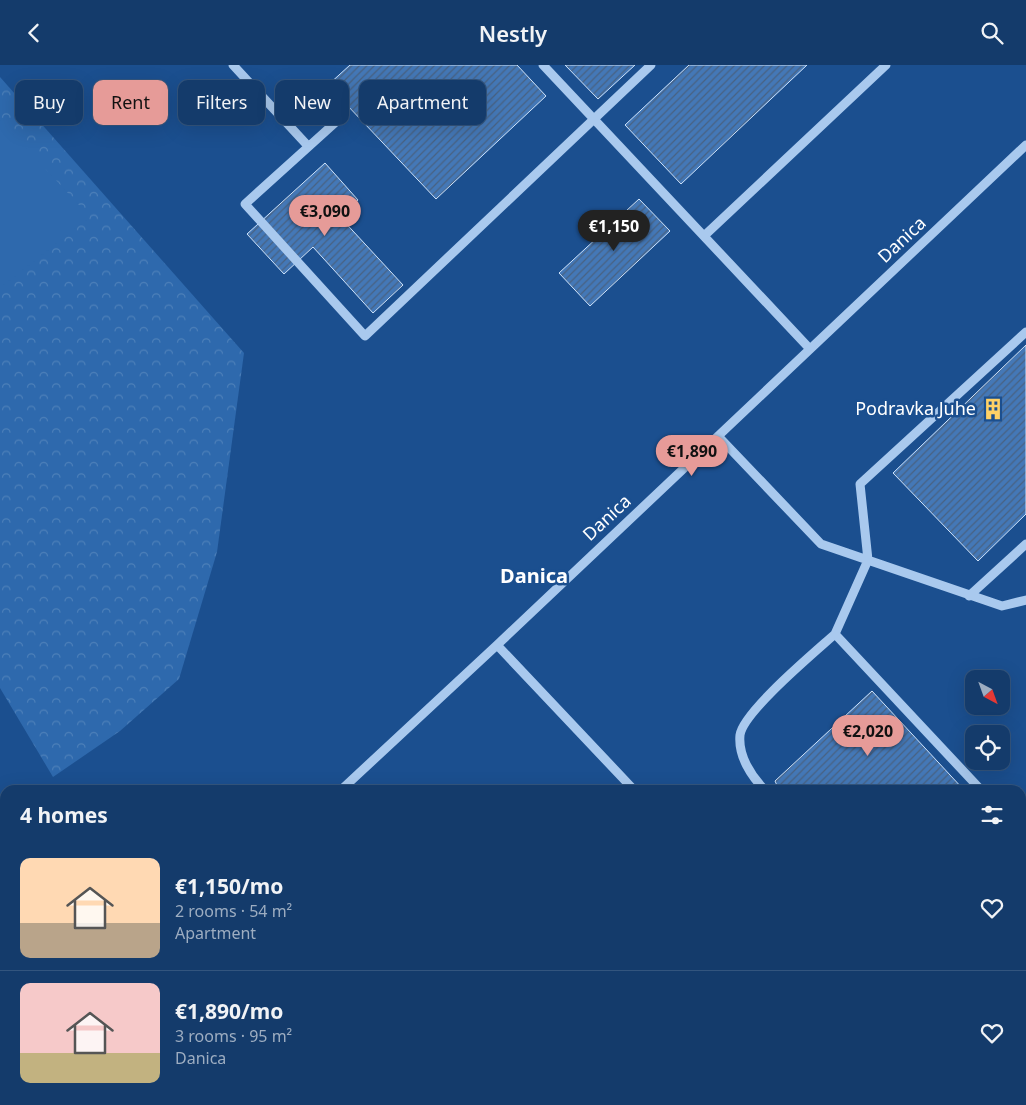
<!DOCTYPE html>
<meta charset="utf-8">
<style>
:root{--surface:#143b6b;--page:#214673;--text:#f1f3f6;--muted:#9dadc1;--line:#33557e;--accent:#e69b98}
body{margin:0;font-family:"Noto Sans",sans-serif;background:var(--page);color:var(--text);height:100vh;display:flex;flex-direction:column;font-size:19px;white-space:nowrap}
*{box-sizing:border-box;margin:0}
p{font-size:16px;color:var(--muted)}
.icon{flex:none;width:28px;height:28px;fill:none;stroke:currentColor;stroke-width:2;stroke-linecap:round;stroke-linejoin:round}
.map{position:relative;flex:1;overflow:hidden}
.drawer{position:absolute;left:0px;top:720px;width:1026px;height:320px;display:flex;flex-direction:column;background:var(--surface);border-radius:15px 15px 0 0;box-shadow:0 5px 20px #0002,0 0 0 1px var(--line)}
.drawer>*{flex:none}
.hud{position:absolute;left:15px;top:15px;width:500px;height:45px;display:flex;gap:10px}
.needle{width:32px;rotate:139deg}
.controls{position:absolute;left:965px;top:605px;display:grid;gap:10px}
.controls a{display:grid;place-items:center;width:45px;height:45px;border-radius:10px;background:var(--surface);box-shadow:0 5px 20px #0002,0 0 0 1px var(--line);font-size:25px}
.price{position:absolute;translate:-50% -42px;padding:0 11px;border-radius:18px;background:var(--accent);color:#111;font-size:16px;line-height:32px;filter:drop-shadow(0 1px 2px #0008)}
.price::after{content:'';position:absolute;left:50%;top:30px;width:15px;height:11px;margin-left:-8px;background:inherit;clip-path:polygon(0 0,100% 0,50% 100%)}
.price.active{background:#222;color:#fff}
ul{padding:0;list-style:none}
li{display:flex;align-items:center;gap:15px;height:125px;padding:0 20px}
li+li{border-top:1px solid var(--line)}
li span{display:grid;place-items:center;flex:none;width:140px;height:100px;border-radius:10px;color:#555}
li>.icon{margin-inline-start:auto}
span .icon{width:60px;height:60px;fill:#fffc;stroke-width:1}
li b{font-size:21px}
h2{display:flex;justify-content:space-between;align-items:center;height:60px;padding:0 20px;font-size:21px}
.pill{padding:0 18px;border-radius:10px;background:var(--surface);box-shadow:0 5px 20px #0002,0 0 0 1px var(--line);font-size:18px;line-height:45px}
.pill.active{background:var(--accent);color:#111}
header{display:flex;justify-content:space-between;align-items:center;height:65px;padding:0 20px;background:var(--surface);font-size:22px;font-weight:600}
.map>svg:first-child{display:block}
</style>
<header><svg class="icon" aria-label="back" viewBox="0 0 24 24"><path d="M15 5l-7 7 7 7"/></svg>Nestly<svg class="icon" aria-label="search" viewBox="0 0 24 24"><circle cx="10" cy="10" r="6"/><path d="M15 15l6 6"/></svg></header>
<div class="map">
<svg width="1026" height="1040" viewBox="0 0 1026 1040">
<defs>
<pattern id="forest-crowns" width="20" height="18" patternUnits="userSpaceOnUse" patternTransform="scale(1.25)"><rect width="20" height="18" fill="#2e69ad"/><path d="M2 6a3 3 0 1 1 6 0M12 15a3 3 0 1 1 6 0" fill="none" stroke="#4d80b9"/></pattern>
<pattern id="building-hatch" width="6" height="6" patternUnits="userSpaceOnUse" patternTransform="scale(1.25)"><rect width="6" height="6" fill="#4478b7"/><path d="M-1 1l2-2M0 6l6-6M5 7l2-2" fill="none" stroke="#486282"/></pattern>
</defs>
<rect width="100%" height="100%" fill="#1b4f8f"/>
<path fill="url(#forest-crowns)" d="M0,12L244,288L217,487L179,614L120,666L53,712L0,623Z"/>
<path fill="#2e69ad" d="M0,55L90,152L0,223Z"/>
<path fill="url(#building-hatch)" stroke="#cfe3fa" d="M350,0H517L546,31L436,134L328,20Z
M565,0H635L598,34Z
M689,0H807L681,119L625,60Z
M325,98L358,135L340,152L403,220L373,248L313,182L284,209L247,169Z
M639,134L670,166L590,241L559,208Z
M1026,280V449L978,496L893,408Z
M872,626L964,725H779L775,716Z
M1021,786L1026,791V815L1021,819Z
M1021,820L1026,825V990L1021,985Z
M1026,1026V1040H1011L1016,1035H1021V1030Z"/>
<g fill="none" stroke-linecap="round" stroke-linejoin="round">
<path stroke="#a9c9ee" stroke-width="9" d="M233,0L308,81
M543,0L810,284
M337,56L245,139L365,271L651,0
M704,171L886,0
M718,371L821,479L1002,541L1026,535
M969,531L1026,479
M497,580L634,725
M341,725L497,580L1026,80
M765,725C751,711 738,691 740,670C743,647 815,587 835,569
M981,725L835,569L868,495L860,419L1026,267
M1021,768L1026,773
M1021,996L1026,1001
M926,1035L930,1040
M1,1040L6,1035"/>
</g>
<defs>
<g id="building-bare" transform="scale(1.725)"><path d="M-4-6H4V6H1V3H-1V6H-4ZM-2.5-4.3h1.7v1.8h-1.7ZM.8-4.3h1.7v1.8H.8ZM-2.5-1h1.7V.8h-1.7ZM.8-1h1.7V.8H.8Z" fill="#ffd166" stroke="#1b4f8f" stroke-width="2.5" paint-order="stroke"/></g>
</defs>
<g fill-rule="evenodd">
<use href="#building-bare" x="993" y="344"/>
</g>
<g text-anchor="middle" stroke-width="5" stroke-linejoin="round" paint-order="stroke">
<g font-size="18" fill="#fff" stroke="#1b4f8f">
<text transform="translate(902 175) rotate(-43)" y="6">Danica</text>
<text transform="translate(607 453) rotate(-43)" y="6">Danica</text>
</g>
<g font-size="18" fill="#fff" stroke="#1b4f8f" text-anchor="end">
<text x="976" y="350">Podravka Juhe</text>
</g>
<g font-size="20" font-weight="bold" fill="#fff" stroke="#1b4f8f">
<text x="534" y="518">Danica</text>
</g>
</g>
</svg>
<div class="controls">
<a><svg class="needle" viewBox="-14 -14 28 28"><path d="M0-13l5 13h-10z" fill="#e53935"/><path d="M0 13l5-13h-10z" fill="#9dadc1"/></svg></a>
<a><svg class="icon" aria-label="locate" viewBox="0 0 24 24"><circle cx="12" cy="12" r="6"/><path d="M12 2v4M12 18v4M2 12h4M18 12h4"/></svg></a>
</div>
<b class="price" style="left:325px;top:172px">€3,090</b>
<b class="price active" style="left:614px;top:187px">€1,150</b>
<b class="price" style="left:692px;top:412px">€1,890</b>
<b class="price" style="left:868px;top:692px">€2,020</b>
<div class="hud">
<a class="pill">Buy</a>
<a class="pill active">Rent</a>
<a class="pill">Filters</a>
<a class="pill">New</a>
<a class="pill">Apartment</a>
</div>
<section class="drawer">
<h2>4 homes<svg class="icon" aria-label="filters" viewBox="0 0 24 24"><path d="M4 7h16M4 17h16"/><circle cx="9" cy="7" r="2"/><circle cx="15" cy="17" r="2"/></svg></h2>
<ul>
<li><span style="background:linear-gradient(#ffd9b3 65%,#b9a48a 0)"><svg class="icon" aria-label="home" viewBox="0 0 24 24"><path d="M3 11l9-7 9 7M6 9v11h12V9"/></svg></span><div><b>€1,150/mo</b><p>2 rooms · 54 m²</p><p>Apartment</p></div><svg class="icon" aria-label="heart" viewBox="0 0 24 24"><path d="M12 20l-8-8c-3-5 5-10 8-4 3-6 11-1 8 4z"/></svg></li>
<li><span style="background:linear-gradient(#f6c9c9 70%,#c2b280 0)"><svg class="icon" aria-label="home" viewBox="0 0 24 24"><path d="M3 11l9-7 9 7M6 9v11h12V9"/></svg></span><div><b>€1,890/mo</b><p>3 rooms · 95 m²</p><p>Danica</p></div><svg class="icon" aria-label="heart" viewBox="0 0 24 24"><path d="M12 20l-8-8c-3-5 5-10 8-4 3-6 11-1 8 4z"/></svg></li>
</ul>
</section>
</div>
